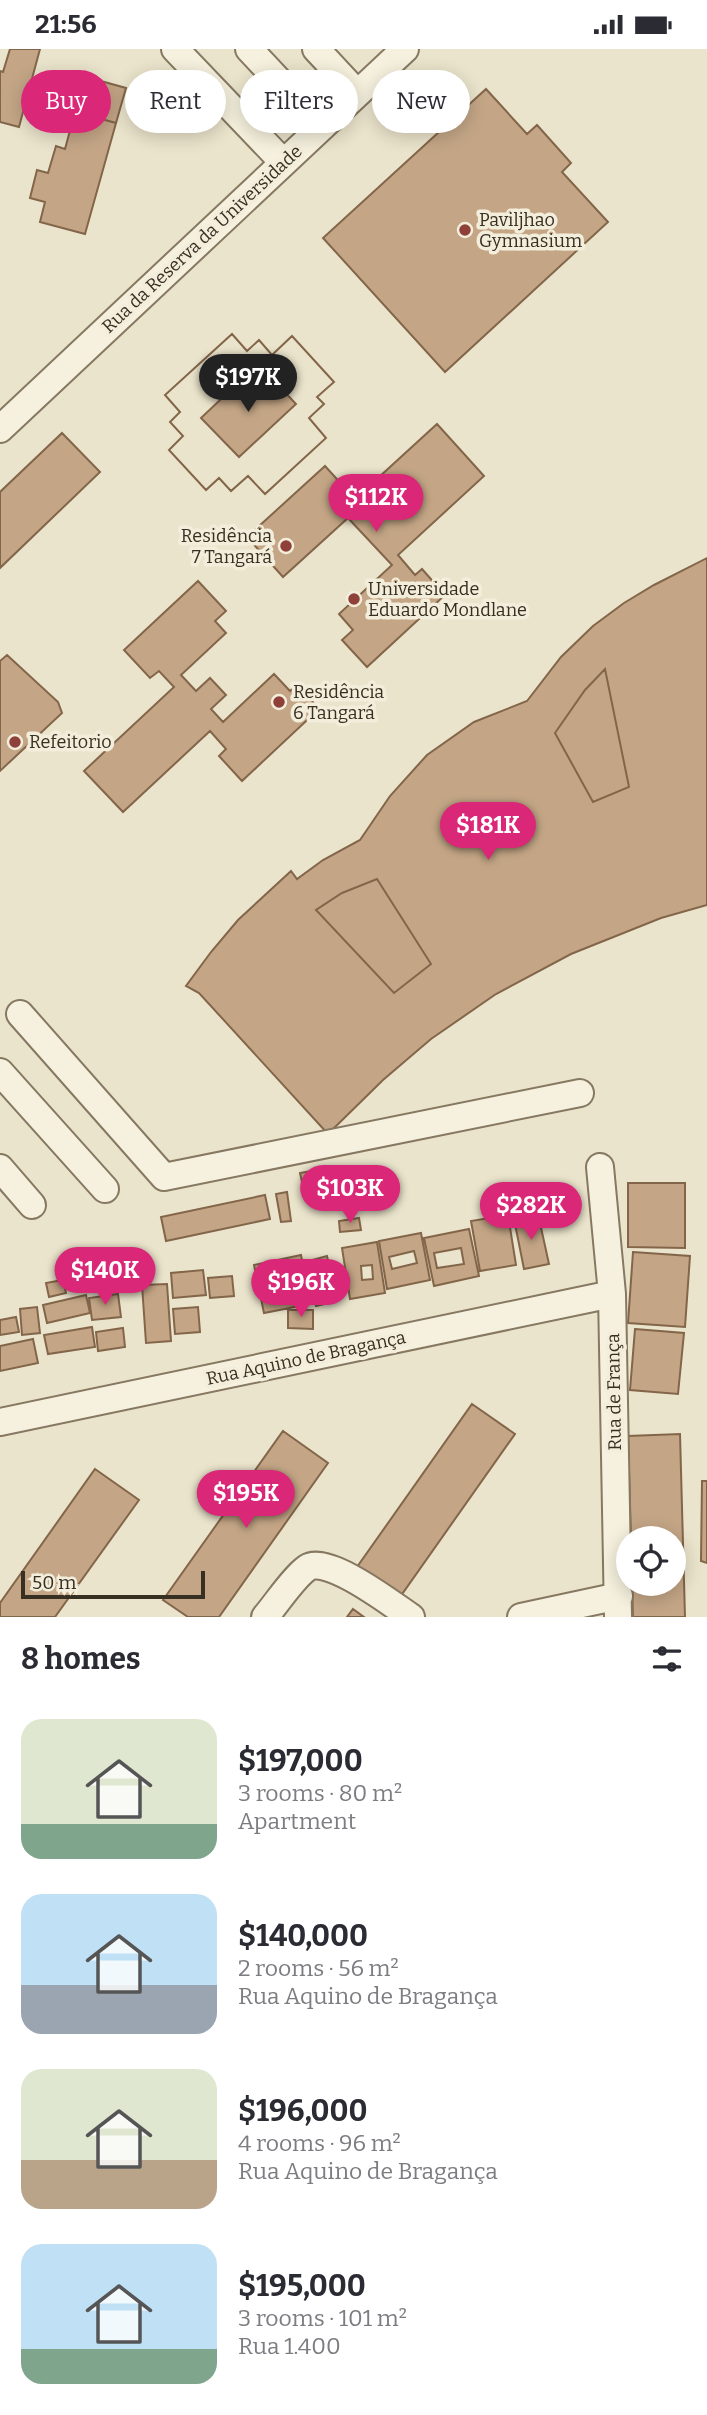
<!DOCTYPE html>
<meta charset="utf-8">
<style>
:root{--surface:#fff;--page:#f2f2f3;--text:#2b2b33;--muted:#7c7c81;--accent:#db2777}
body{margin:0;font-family:Bitter,serif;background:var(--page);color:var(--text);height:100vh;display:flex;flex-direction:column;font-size:26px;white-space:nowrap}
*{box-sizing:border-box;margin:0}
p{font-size:23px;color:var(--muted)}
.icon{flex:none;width:38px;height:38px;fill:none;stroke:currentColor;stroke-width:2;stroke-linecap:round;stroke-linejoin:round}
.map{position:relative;height:1568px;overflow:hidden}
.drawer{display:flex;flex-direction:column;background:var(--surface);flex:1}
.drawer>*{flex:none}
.hud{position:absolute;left:21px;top:21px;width:665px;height:63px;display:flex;gap:14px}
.fabs{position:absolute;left:616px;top:1477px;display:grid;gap:14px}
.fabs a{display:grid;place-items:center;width:70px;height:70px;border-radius:50%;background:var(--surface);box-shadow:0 4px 18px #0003;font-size:35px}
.scale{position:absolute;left:21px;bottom:18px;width:184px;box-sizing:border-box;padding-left:7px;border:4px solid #382f23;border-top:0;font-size:19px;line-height:24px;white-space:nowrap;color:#382f23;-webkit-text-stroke:5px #f3eedb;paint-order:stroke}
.price{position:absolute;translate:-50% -60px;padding:0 16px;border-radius:24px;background:var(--accent);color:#fff;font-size:23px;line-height:46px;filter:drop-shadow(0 2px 4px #0008)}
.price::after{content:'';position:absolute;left:50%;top:42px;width:21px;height:16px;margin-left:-10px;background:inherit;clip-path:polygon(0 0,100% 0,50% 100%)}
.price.on{background:#222;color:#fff}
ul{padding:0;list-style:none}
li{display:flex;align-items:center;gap:21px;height:175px;padding:0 21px}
li span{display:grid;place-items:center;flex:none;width:196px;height:140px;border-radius:21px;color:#555}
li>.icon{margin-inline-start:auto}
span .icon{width:84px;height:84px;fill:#fffc;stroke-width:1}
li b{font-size:30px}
h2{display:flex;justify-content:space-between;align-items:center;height:84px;padding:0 21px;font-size:30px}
.tag{padding:0 24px;border-radius:32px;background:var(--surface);box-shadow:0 4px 18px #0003;font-size:24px;line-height:63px}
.tag.on{background:var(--accent);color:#fff}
.status{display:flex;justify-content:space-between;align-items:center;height:49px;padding:0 35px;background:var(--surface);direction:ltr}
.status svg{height:19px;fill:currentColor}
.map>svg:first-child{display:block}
</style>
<div class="status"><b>21:56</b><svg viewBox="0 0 49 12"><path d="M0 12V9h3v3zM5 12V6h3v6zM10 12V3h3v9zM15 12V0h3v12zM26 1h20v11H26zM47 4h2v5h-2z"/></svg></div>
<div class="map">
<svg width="707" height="1568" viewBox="0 0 707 1568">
<rect width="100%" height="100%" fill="#ebe4cc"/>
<path fill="#c4a686" stroke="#83664a" stroke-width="2" fill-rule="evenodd" d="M10,0H40L19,78L0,73V22L3,23Z
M90,29L126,39L116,74L80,64Z
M486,40L527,85L537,76L571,114L562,123L608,173L445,323L323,189Z
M75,63L116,74L85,185L40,173L45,153L30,149L37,121L48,124L56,97L65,100Z
M232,285L247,302L259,291L272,306L292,287L334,333L317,348L324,355L309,369L326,389L265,445L248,427L231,442L219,429L206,441L169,401L183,387L170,373L180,363L165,346ZM258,315L296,355L239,408L201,369Z
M232,285L247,302L259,291L272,306L292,287L334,333L317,348L324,355L309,369L326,389L265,445L248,427L231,442L219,429L206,441L169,401L183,387L170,373L180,363L165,346Z
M437,375L484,427L398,506L415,526L422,520L445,546L367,618L342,591L353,581L339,565L392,516L348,469L283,528L247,488L325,417L355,450Z
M62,384L100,423L0,519V443Z
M707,509V856L661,869L571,905L496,945L431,990L383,1031L328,1085L199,944L186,937L211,903L238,871L291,822L297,830L323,811L360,791L390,747L427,706L474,673L527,652L561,608L593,577L624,554L654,536ZM605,620L629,738L593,753L555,684L585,641ZM377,830L431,915L394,944L316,861L342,844Z
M198,532L226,562L215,572L226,584L181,626L196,642L210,629L226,646L211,660L223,673L274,625L290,642L297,636L319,660L242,732L219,707L226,700L210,682L123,763L84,722L174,638L159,622L150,629L124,601Z
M7,606L58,653L62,664L0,722V612Z
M605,620L629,738L593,753L555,684L585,641Z
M377,830L431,915L394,944L316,861L342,844Z
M322,1120L325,1138L304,1142L300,1124Z
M628,1134H685V1199L628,1198Z
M287,1143L291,1172L281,1173L276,1145Z
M265,1146L270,1170L166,1192L161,1168Z
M538,1165L549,1215L524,1220L514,1170Z
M508,1166L516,1216L480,1222L471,1172Z
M359,1169L361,1181L340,1183L339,1172Z
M469,1180L479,1227L434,1237L424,1189ZM461,1199L464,1215L437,1219L434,1204Z
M421,1184L430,1231L387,1240L379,1192ZM414,1202L417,1214L392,1220L389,1208Z
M377,1193L385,1244L350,1250L342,1199ZM372,1216L373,1230L362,1231L361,1217Z
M633,1203L690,1207L685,1278L628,1274Z
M301,1206L310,1255L264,1264L254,1216ZM297,1224L299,1240L273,1244L271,1228Z
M327,1207L337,1252L316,1257L305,1213Z
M203,1221L206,1246L173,1249L171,1224Z
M232,1227L234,1247L210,1249L208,1229Z
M63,1231L66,1244L49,1248L46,1234Z
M167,1235L171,1292L146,1294L142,1236Z
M118,1245L121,1268L92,1271L89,1249Z
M86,1246L90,1264L47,1274L43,1256Z
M37,1258L40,1284L22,1286L20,1260Z
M198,1258L200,1283L175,1285L173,1260Z
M288,1261H313V1280L288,1279Z
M16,1268L19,1283L0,1286V1271Z
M92,1278L95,1298L48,1305L44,1286Z
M123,1279L125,1298L98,1302L96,1283Z
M635,1280L684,1284L678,1345L630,1341Z
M33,1290L38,1314L0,1322V1297Z
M472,1355L515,1385L400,1548L357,1518Z
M283,1382L328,1414L219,1568H188L163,1551Z
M680,1385L685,1568H633L632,1535H674V1489H631L628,1387Z
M95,1420L139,1451L55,1568H0V1554Z
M702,1432H707V1514L701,1512Z
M353,1560L364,1568H347Z"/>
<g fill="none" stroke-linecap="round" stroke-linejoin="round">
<g stroke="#867861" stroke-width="30">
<path id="minor" d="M175,0L283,113
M249,0L322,78
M316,0L357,44
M0,380L405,0
M20,965L164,1128L580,1044
M0,1023L105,1140
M600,1118L612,1245L618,1568
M0,1119L32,1156
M0,1373L612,1245
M265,1568C277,1554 293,1529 307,1519C327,1505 393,1556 411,1568
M521,1568L619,1547"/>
</g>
<use href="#minor" stroke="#f6f1de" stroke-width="26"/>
</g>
<g fill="#8f4038" stroke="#f3eedb" stroke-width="2.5">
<circle cx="465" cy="181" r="7"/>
<circle cx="286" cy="497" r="7"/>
<circle cx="354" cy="550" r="7"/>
<circle cx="279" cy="653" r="7"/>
<circle cx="15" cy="693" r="7"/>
</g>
<g text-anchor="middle" stroke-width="7" stroke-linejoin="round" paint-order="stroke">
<g font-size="18" fill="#382f23" stroke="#f3eedb" text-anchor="start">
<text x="479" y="177">Paviljhao<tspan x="479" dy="21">Gymnasium</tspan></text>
<text x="272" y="493" text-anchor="end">Residência<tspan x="272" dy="21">7 Tangará</tspan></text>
<text x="368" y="546">Universidade<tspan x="368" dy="21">Eduardo Mondlane</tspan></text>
<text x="293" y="649">Residência<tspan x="293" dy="21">6 Tangará</tspan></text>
<text x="29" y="699">Refeitorio</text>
</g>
<g font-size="18" fill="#382f23" stroke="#f3eedb">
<text transform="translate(202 190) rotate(-43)" y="6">Rua da Reserva da Universidade</text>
<text transform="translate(306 1309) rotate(-12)" y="6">Rua Aquino de Bragança</text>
<text transform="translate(614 1343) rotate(-91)" y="6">Rua de França</text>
</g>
</g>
</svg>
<div class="fabs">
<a><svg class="icon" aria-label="locate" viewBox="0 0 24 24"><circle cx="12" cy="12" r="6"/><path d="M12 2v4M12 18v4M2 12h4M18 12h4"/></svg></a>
</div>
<div class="scale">50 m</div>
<b class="price on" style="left:248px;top:365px">$197K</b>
<b class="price" style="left:376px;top:485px">$112K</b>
<b class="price" style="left:488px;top:813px">$181K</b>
<b class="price" style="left:350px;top:1176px">$103K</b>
<b class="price" style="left:531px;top:1193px">$282K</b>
<b class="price" style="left:105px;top:1258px">$140K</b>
<b class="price" style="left:301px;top:1270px">$196K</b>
<b class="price" style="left:246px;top:1481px">$195K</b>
<div class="hud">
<a class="tag on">Buy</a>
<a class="tag">Rent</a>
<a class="tag">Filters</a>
<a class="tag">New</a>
</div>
</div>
<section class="drawer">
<h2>8 homes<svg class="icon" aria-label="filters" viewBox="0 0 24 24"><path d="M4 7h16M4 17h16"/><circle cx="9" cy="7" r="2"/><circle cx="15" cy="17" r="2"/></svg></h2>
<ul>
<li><span style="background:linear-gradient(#dfe7d0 75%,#7fa58c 0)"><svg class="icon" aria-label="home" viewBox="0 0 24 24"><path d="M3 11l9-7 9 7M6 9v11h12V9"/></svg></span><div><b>$197,000</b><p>3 rooms · 80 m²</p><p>Apartment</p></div></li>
<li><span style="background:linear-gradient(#bfe0f5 65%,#9aa5b1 0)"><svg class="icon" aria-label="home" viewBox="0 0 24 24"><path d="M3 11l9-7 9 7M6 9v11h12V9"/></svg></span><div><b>$140,000</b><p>2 rooms · 56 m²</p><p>Rua Aquino de Bragança</p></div></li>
<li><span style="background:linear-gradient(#dfe7d0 65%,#b9a48a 0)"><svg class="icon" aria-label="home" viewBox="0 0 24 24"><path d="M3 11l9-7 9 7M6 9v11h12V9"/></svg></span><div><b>$196,000</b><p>4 rooms · 96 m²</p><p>Rua Aquino de Bragança</p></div></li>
<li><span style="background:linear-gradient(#bfe0f5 75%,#7fa58c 0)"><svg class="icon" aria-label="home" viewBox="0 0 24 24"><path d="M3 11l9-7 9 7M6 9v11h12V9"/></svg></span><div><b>$195,000</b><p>3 rooms · 101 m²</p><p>Rua 1.400</p></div></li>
</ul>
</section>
